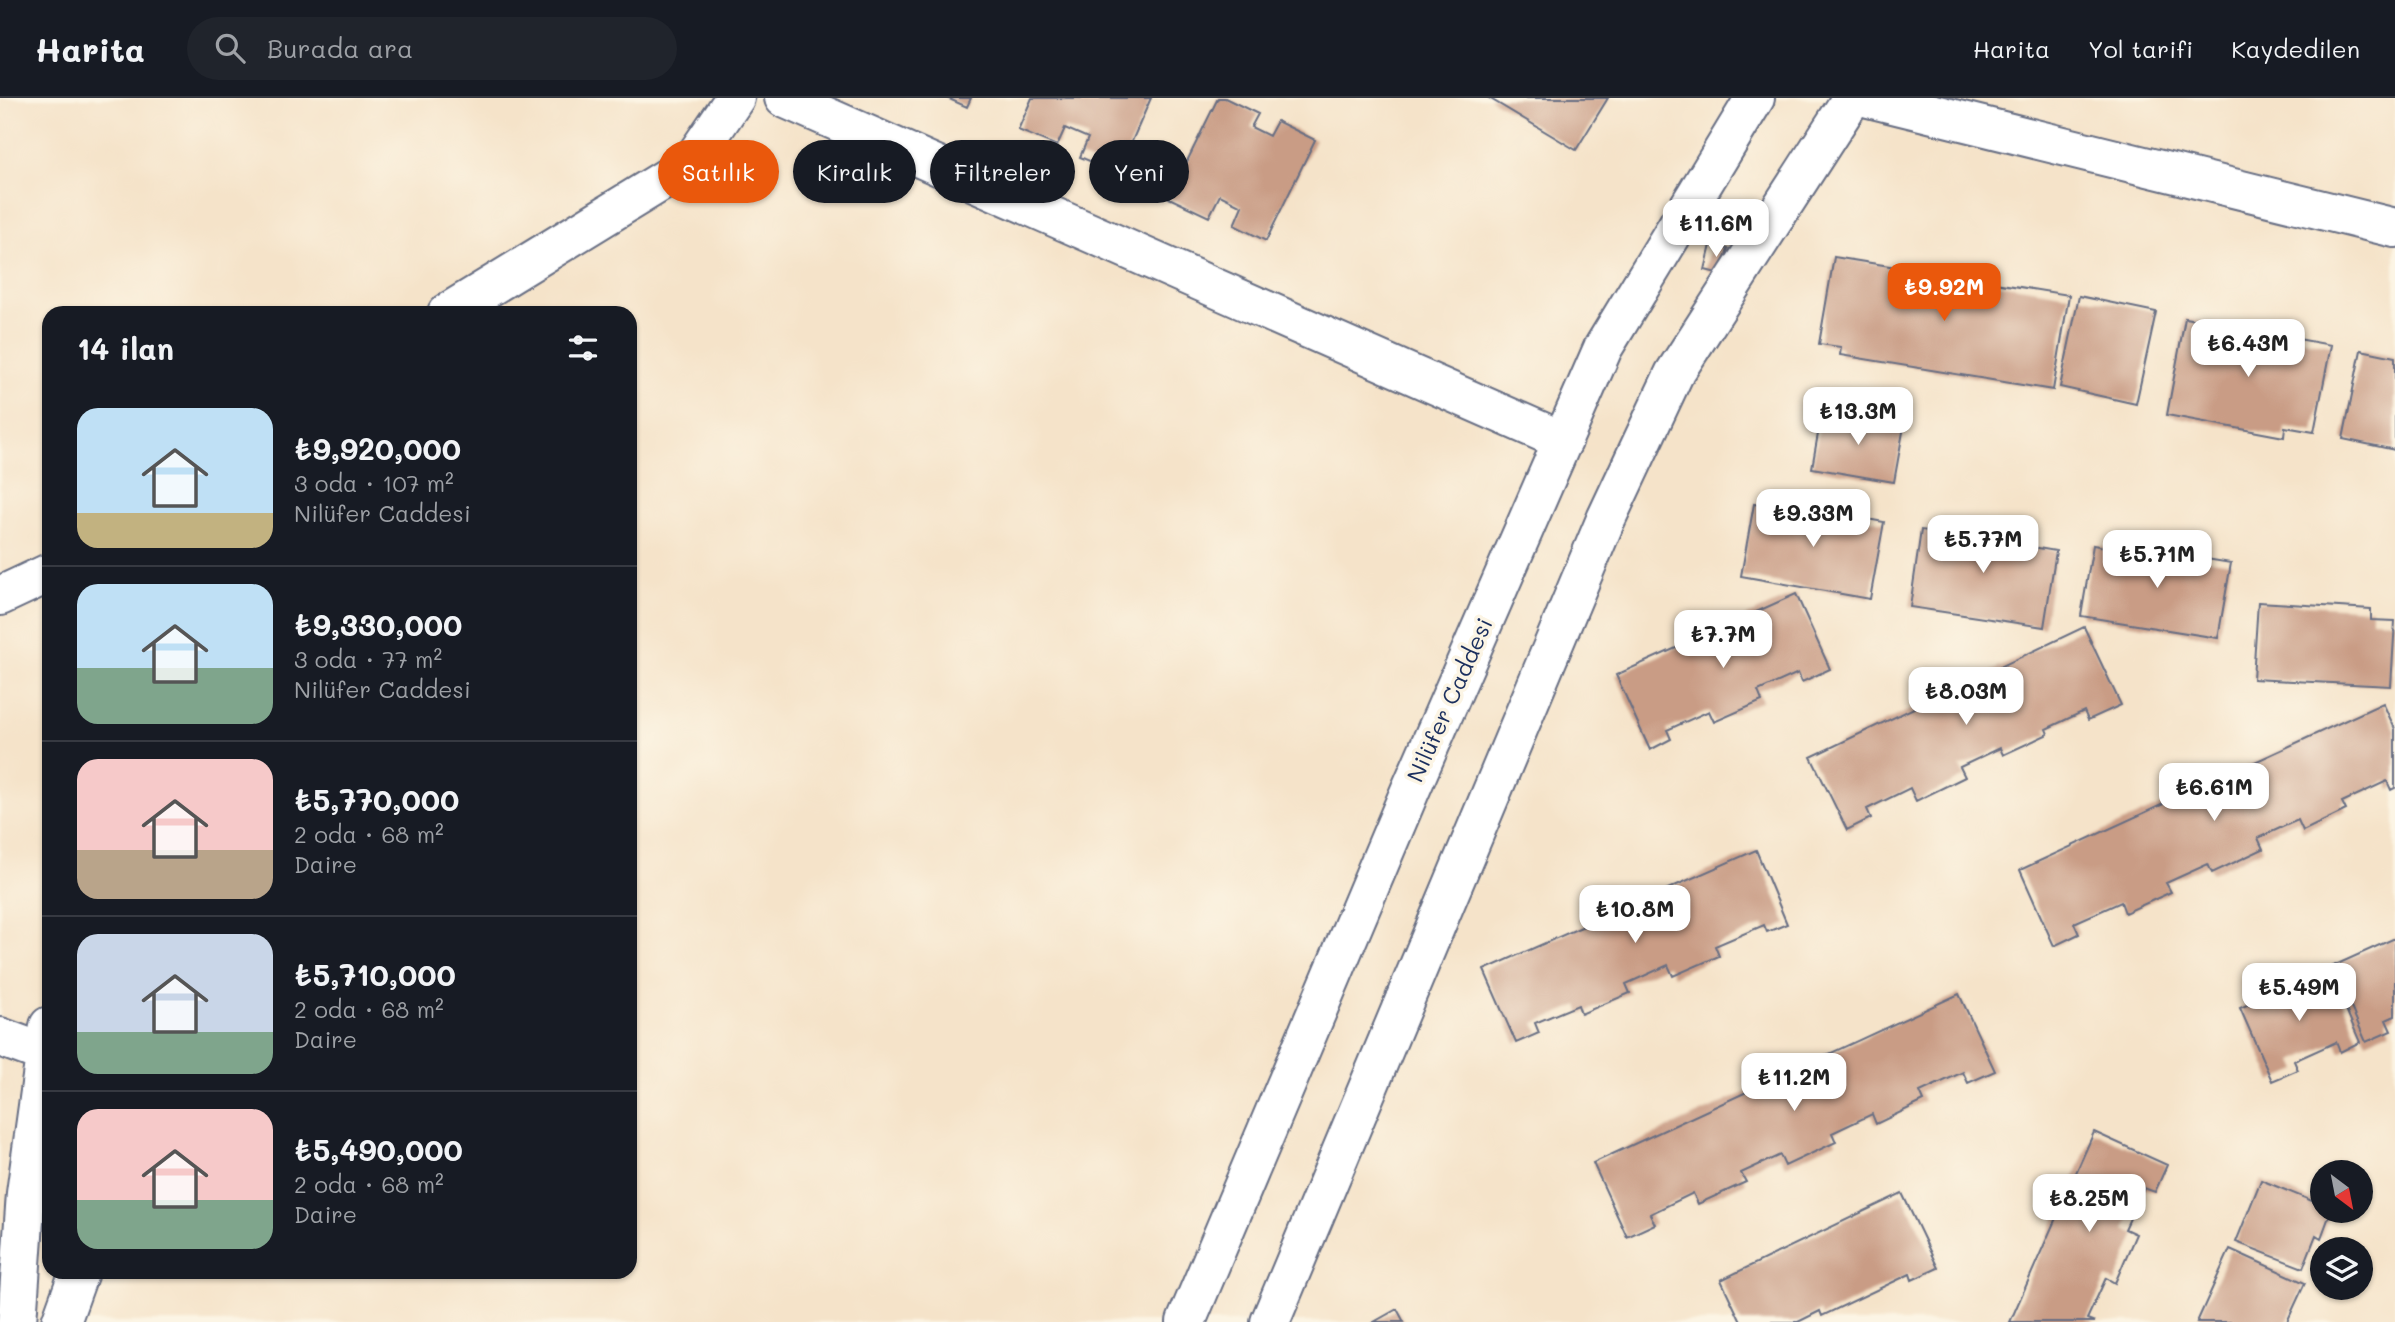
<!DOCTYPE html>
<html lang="tr">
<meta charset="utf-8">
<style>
:root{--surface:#171b24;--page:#20242c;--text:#f1f3f6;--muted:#9ea1a6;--line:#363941;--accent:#ea580c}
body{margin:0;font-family:Mali,sans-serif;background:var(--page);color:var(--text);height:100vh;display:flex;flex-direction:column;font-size:26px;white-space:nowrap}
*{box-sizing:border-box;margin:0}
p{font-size:23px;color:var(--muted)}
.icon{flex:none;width:38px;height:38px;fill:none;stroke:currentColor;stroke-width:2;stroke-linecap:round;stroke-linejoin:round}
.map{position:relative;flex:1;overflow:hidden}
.details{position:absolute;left:42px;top:208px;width:595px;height:973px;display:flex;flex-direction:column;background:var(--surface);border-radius:21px;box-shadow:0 2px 5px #0004}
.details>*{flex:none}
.guide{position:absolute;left:658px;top:42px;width:665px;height:63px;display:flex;gap:14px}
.needle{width:46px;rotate:148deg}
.tools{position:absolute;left:2310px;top:1062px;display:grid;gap:14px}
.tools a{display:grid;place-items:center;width:63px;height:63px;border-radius:50%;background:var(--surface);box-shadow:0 2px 5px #0004;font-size:35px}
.price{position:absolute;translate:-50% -60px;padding:0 16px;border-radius:14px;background:#fff;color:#222;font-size:23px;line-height:46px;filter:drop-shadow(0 2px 4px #0008)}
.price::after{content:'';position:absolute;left:50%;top:42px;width:21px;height:16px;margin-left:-10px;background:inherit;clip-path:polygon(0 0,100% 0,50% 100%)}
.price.active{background:var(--accent);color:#fff}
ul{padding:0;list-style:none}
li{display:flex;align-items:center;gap:21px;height:175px;padding:0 35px}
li+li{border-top:2px solid var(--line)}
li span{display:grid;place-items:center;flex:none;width:196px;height:140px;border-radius:21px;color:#555}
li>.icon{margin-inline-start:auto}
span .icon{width:84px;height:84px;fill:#fffc;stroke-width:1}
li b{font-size:30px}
h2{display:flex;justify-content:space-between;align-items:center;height:84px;padding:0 35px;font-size:30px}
.chip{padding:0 24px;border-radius:32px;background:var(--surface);box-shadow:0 2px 5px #0004;font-size:24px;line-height:63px}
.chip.active{background:var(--accent);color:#fff}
header{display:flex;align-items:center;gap:42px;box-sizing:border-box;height:98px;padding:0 35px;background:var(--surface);border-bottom:2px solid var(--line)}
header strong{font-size:33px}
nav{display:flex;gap:38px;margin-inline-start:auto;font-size:24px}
.search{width:490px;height:63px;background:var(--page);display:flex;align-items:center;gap:18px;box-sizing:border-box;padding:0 24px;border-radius:38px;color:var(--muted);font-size:26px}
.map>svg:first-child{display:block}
</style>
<header>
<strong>Harita</strong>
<div class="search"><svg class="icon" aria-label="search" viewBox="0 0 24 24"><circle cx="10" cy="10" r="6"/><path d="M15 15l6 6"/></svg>Burada ara</div>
<nav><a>Harita</a><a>Yol tarifi</a><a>Kaydedilen</a></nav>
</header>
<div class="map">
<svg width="2395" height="1224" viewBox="0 0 2395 1224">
<rect width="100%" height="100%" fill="#fcf5e5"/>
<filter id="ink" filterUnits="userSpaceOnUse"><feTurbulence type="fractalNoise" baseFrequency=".0143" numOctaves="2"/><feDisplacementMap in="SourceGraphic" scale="14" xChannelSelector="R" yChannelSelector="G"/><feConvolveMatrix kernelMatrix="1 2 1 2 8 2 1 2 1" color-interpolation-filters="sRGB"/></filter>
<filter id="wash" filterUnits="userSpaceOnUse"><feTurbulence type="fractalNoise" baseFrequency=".00686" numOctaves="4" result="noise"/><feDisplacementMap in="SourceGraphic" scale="28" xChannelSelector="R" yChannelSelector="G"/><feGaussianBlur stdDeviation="1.57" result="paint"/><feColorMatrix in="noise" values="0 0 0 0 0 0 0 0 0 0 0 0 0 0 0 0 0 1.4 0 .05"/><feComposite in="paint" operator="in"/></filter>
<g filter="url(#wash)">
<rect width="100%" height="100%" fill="#f5e3c9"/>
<g id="blocks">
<path fill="#c99c85" d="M947,0H971L967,9Z
M1032,0H1151L1118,75L1080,59L1088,40L1065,30L1057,48L1018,32Z
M1218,0H1225L1258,16L1251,29L1269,38L1277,23L1315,42L1266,143L1234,127L1242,108L1220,97L1209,119L1169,100Z
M1489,0H1608L1576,52Z
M1711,147L1728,151L1721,176L1705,172Z
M1834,159L2069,197L2053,292L1840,257L1841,249L1819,246Z
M2079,198L2156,214L2136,306L2060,289Z
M2185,220L2331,247L2314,334L2285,329L2284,339L2167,317Z
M2361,252L2395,259V352L2343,341Z
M1822,313L1904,328L1894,384L1812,370Z
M1773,404L1884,424L1870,501L1741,478L1754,406L1773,409Z
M1953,426L2034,438L2032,449L2056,453L2044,529L1910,509L1921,432L1952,436Z
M2093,447L2139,455V450L2231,465L2218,540L2081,518Z
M1796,496L1830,571L1802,584L1798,575L1758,593L1762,603L1714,624L1709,613L1667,632L1671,641L1650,652L1616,577Z
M2258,504L2371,511V522L2395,523L2391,588L2253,581Z
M2084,529L2121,607L2088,622L2084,613L2046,631L2048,636L2003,657L2000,650L1960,669L1965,679L1916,703L1910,690L1867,711L1871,720L1847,732L1811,659Z
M2383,605L2395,631V690L2391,692L2387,683L2342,704L2346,712L2303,733L2298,722L2258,740L2263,751L2212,775L2208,766L2166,785L2171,794L2125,815L2121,804L2074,825L2079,836L2054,848L2020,772Z
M1756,752L1787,826L1767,834L1764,827L1715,848L1719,858L1673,878L1668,867L1626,886L1630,895L1581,916L1578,907L1535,925L1539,935L1516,945L1484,872Z
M2395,840V918L2386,922L2391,933L2366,944L2333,868Z
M2329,872L2360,944L2340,954L2336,944L2294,963L2298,972L2272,983L2240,910Z
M1959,896L1995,973L1968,985L1963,974L1920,994L1924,1003L1876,1026L1872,1016L1832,1035L1836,1044L1785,1068L1780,1057L1741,1075L1746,1084L1698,1106L1693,1095L1650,1116L1655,1126L1627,1139L1593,1065Z
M2094,1034L2167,1067L2155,1094L2144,1090L2125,1131L2136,1136L2115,1185L2106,1180L2087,1221L2095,1224H2010Z
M2261,1082L2322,1107V1113H2331L2321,1140L2316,1137L2303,1170L2236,1144Z
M1902,1095L1938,1170L1912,1182L1910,1176L1822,1218L1820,1213L1798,1224H1741L1721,1182Z
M2230,1151L2305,1185L2287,1224H2197Z
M1397,1211L1404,1224H1374Z"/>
</g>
</g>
<g filter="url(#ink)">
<use href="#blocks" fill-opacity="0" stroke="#676e83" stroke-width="2"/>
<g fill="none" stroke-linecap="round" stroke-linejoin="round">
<g stroke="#676e83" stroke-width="42">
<path id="street" d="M784,0L1563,343
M1869,0L2395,130
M447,215L690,66L735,0
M0,498L49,475
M0,939L49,957
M17,1224L26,1095L49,928
M61,1224L79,1174"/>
</g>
<g stroke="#676e83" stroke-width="42">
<path id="secondary" d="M1186,1224L1410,693L1603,250L1755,0
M1270,1224L1606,421L1674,276L1852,0"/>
</g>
<use href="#street" stroke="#fff" stroke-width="38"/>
<use href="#secondary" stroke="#fff" stroke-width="38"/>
</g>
</g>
<g text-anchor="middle" stroke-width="7" stroke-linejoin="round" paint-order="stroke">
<g font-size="23" fill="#1b2f5e" stroke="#fcf5e5">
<text transform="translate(1450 602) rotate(-66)" y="8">Nilüfer Caddesi</text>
</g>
</g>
</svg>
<div class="tools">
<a><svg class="needle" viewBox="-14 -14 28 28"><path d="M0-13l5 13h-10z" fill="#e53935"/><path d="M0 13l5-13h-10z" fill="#9ea1a6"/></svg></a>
<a><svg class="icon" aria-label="layers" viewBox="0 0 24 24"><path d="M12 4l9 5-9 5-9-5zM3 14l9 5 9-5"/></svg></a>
</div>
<b class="price" style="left:1716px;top:161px">₺11.6M</b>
<b class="price active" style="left:1944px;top:225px">₺9.92M</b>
<b class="price" style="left:2248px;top:281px">₺6.43M</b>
<b class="price" style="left:1858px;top:349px">₺13.3M</b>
<b class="price" style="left:1813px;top:451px">₺9.33M</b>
<b class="price" style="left:1983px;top:477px">₺5.77M</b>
<b class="price" style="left:2157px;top:492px">₺5.71M</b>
<b class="price" style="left:1723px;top:572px">₺7.7M</b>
<b class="price" style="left:1966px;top:629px">₺8.03M</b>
<b class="price" style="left:2214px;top:725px">₺6.61M</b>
<b class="price" style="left:1635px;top:847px">₺10.8M</b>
<b class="price" style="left:2299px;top:925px">₺5.49M</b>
<b class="price" style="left:1794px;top:1015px">₺11.2M</b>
<b class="price" style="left:2089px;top:1136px">₺8.25M</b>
<div class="guide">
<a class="chip active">Satılık</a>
<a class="chip">Kiralık</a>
<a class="chip">Filtreler</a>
<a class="chip">Yeni</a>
</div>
<section class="details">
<h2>14 ilan<svg class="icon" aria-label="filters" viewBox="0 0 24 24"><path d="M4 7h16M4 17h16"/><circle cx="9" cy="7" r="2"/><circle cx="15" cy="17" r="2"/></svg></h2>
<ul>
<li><span style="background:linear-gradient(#bfe0f5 75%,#c2b280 0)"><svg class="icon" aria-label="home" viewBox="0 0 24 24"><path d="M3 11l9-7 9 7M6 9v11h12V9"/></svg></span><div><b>₺9,920,000</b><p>3 oda · 107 m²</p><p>Nilüfer Caddesi</p></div></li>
<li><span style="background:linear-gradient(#bfe0f5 60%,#7fa58c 0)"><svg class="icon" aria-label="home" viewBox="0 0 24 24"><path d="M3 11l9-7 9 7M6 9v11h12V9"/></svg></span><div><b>₺9,330,000</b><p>3 oda · 77 m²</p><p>Nilüfer Caddesi</p></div></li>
<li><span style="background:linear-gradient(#f6c9c9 65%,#b9a48a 0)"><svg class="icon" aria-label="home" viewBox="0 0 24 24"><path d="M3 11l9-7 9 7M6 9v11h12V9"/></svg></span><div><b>₺5,770,000</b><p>2 oda · 68 m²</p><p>Daire</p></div></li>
<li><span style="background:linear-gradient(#c9d6e8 70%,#7fa58c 0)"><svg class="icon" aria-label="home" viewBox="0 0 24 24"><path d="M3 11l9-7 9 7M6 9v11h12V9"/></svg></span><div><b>₺5,710,000</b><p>2 oda · 68 m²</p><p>Daire</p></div></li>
<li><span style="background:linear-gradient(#f6c9c9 65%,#7fa58c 0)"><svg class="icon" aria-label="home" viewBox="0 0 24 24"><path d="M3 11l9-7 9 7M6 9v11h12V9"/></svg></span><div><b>₺5,490,000</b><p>2 oda · 68 m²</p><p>Daire</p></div></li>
</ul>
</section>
</div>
